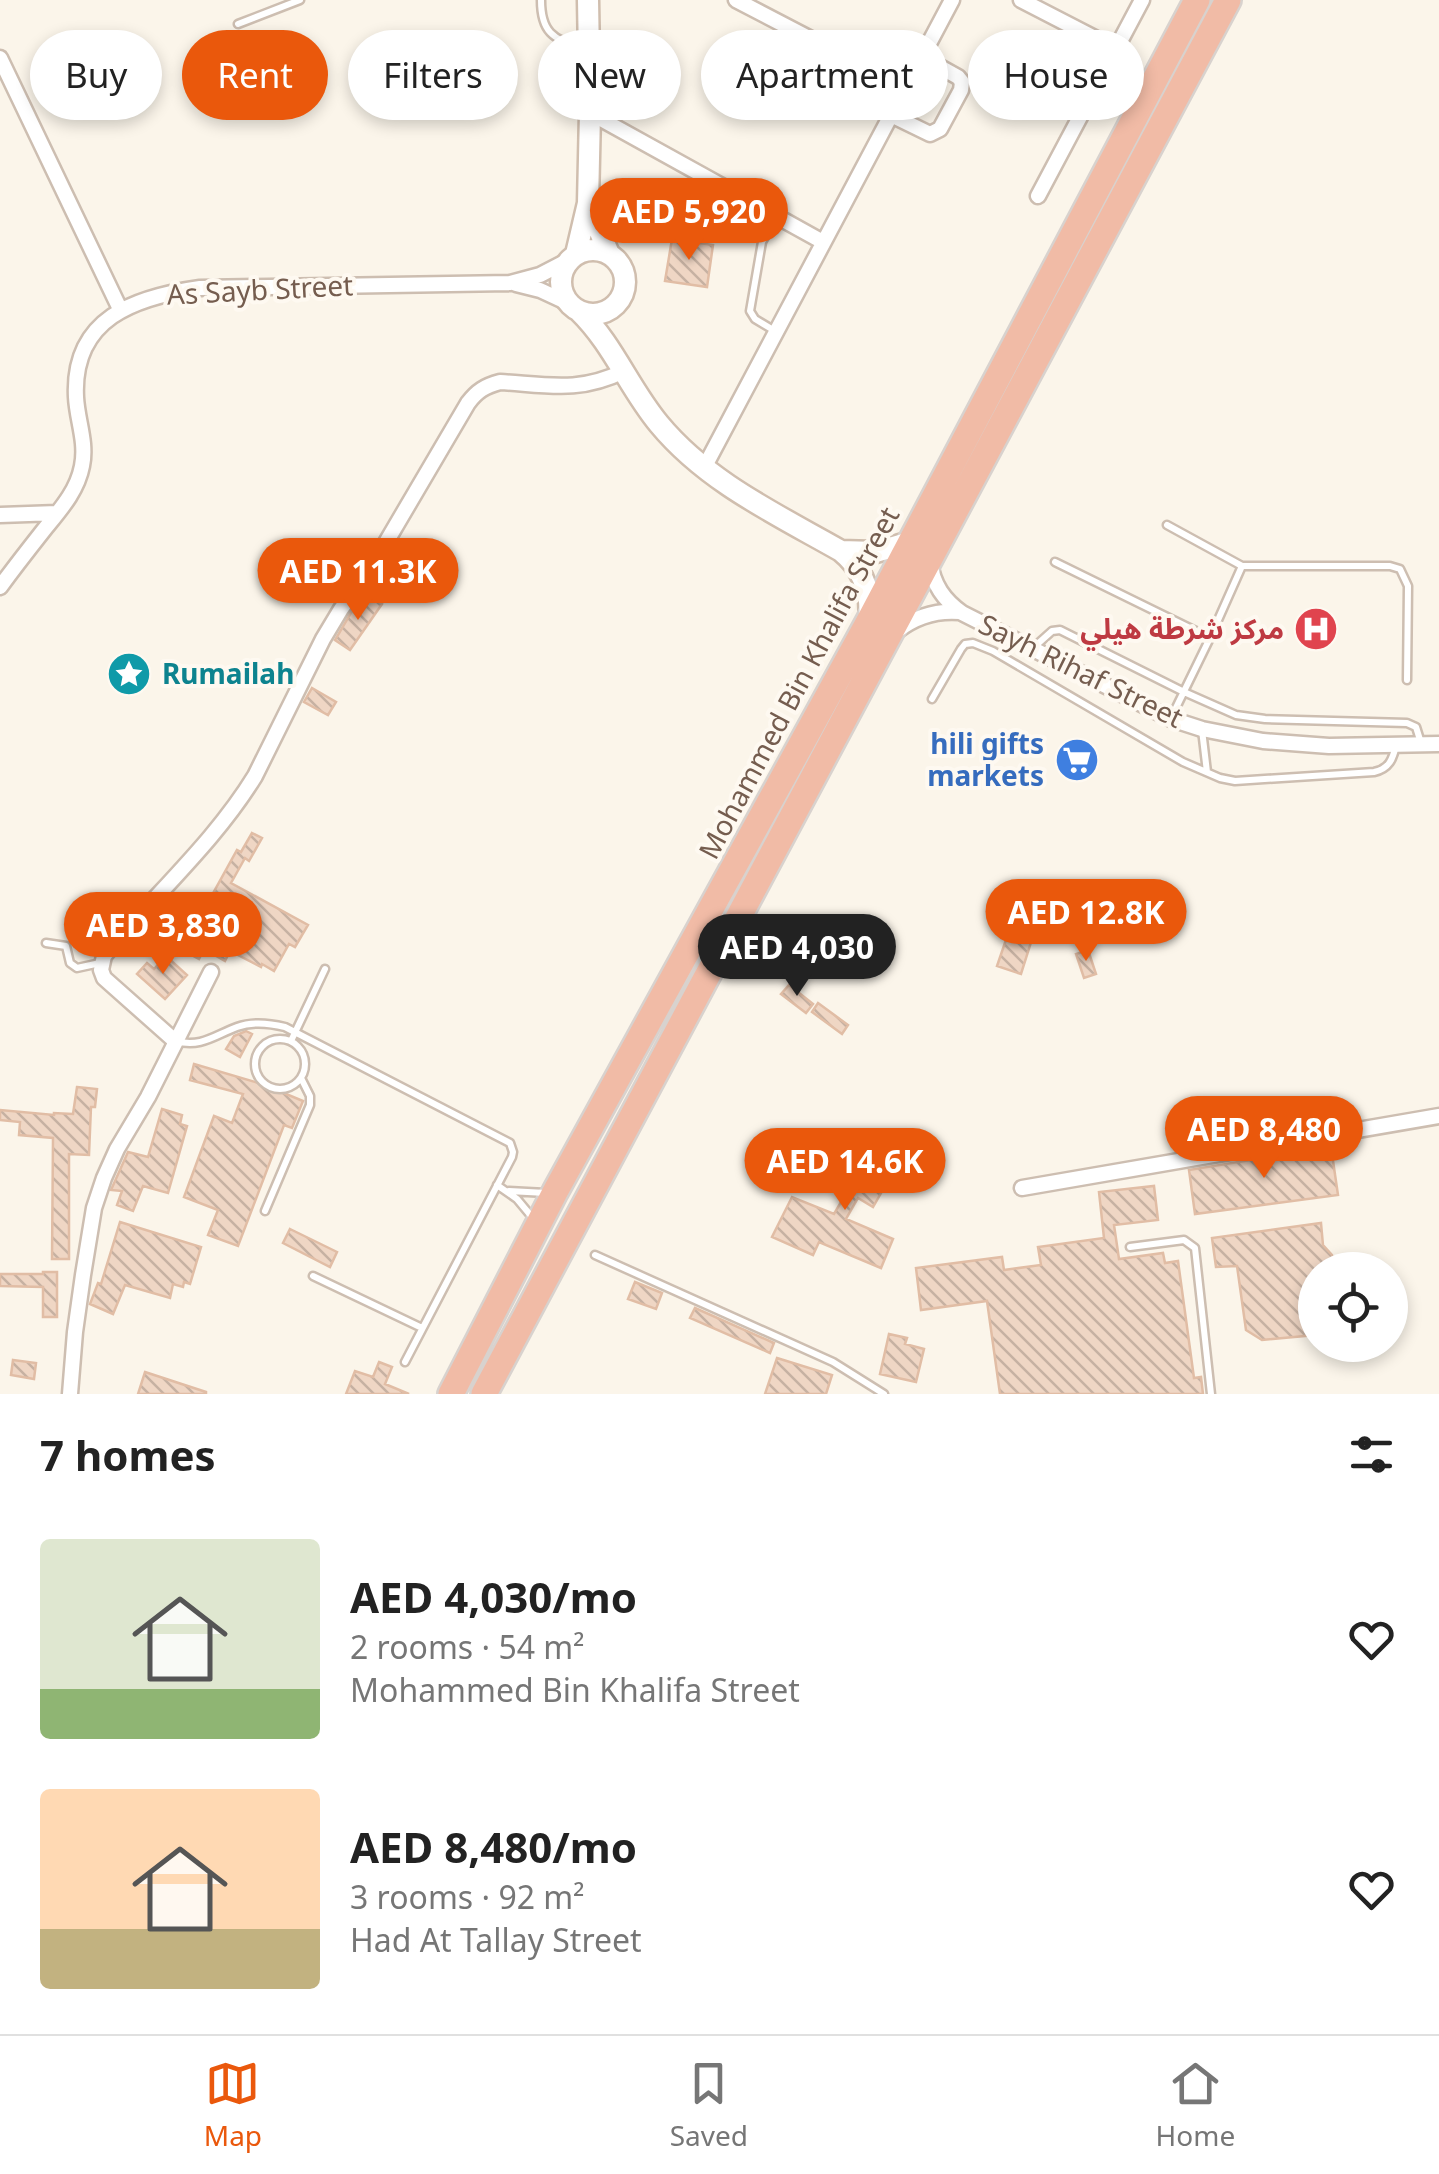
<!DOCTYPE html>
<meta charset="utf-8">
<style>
:root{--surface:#fff;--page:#f6f6f6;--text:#222;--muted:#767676;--line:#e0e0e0;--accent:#ea580c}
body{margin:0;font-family:"Noto Sans","Noto Sans Arabic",sans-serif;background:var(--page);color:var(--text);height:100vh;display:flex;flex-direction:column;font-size:38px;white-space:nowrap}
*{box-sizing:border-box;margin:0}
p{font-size:32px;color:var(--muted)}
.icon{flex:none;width:55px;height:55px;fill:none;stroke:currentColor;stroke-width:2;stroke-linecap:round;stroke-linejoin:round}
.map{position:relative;height:1394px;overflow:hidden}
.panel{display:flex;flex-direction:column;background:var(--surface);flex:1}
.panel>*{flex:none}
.banner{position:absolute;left:30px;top:30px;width:1380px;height:90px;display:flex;gap:20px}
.tools{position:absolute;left:1298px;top:1252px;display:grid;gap:20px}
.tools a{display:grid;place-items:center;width:110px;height:110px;border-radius:50%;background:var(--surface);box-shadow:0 5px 15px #0003;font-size:50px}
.price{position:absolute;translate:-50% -85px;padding:0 22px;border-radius:35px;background:var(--accent);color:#fff;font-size:32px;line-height:65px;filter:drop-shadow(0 2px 5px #0008)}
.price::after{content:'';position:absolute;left:50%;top:60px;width:30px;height:22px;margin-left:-15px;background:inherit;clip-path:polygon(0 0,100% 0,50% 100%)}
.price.on{background:#222;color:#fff}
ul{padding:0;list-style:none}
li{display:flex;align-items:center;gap:30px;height:250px;padding:0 40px}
li span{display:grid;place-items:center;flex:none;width:280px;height:200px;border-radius:10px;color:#555}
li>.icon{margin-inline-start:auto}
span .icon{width:120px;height:120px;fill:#fffc;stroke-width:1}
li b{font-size:42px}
h2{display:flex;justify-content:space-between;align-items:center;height:120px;padding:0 40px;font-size:42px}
.pill{padding:0 35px;border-radius:45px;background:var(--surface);box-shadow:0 5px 15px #0003;font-size:35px;line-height:90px}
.pill.on{background:var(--accent);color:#fff}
.dock{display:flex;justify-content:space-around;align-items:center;height:140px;border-top:2px solid var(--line);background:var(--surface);font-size:28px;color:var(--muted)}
.dock a{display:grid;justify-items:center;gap:5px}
.dock .on{color:var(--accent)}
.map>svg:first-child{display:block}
</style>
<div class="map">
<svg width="1439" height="1394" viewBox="0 0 1439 1394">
<defs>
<pattern id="building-back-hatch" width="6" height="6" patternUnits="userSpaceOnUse" patternTransform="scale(2.5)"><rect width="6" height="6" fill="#efd6c4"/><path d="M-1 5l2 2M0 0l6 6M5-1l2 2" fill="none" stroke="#c6b1a2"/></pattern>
</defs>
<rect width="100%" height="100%" fill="#fbf5ea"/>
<path fill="url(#building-back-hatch)" stroke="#e1bda5" stroke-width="2.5" d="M672,239L713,245L707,287L665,281Z
M370,596L382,604L350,650L335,640L352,611L357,615Z
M312,688L336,702L328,715L304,702Z
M252,833L262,838L249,861L245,858L231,883L308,925L295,947L289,944L274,971L262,964L261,967L230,951L225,961L204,949L199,959L175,946L178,943L169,934L181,922L191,933L237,850L241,852Z
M1021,914L1035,917L1031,935L1033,936L1021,974L997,966L1010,928L1018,930Z
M1088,950L1096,974L1084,978L1076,954Z
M166,956L187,975L165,999L137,974L147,963L154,969Z
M789,985L813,1004L806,1013L781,994Z
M818,1003L848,1025L842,1034L812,1012Z
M246,1031L252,1034L240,1057L226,1049L234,1036Z
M194,1064L262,1084L303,1101L292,1128L284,1125L238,1246L208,1235L218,1210L184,1197L214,1116L232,1123L243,1094L190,1080Z
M77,1087L97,1089L95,1107H91L89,1155L69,1154V1259H52L53,1138L19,1135L20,1122L0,1120V1110L54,1115V1113L73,1114Z
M162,1109L182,1115L180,1124L187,1126L168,1193L143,1186L133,1211L117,1205L122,1191L111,1190L128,1152L148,1157Z
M881,1134L900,1145L888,1166L907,1178L900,1189L888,1181L873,1207L858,1198L846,1219L893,1239L881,1268L819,1242L813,1255L772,1237L792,1197L834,1214Z
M1331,1147L1338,1195L1195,1214L1189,1170Z
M1154,1186L1158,1220L1114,1225L1119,1259L1163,1253L1165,1263L1178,1261L1194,1378L1201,1377L1203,1394H1000L987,1301L921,1310L916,1268L1002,1257L1004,1270L1041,1265L1038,1247L1104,1238L1099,1192Z
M120,1222L201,1247L190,1284L184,1282L183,1287L173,1284L170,1298L125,1285L113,1314L90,1304L98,1283L101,1284Z
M1321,1223L1323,1245L1332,1255L1334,1270H1315V1335L1262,1340L1246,1330L1237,1266L1216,1267L1212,1238Z
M290,1229L337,1252L330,1267L283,1243Z
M43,1272H57V1317H43V1287L0,1286V1274H43Z
M635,1282L662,1293L656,1309L628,1299Z
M695,1308L774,1343L770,1353L690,1318Z
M889,1334L907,1338L905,1344L924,1349L916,1382L880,1374Z
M777,1358L832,1375L826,1394H765Z
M13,1360L36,1363L34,1379L11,1375Z
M379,1362L392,1367L385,1384L409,1394H346L355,1371L373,1377Z
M145,1372L206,1392V1394H138Z"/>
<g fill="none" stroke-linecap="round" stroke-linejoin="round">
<g stroke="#cdbeb1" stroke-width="11">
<path id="lane" d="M541,0C541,34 554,38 583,50
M238,24L300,0
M775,331L755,319L750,311L762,242L776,217
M1167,525L1242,566L1210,638L1171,718
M1055,562L1210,638
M1242,566H1390L1400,569L1408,586L1407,680
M1033,648L1052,631L1060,630L1184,692L1236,715L1265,719L1407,723L1416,727L1421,743
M932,699L961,649L965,644L973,643L993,651L1183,762L1220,778L1235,781L1374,772C1389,769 1393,759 1396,745
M1202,730L1207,772
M46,943L66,946L70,963L77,968L100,963
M255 1064a25 25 0 1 1 50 0a25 25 0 1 1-50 0Z
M176,1041C201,1048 215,1035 237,1027C253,1021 269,1023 285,1027L510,1143L513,1152L512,1157L405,1362
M291,1041L325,969
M497,1185L517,1199L532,1217
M509,1191L546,1193
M265,1211L310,1105V1096L301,1078
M1130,1247L1184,1240L1195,1248L1211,1394
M595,1255L833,1362L884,1394
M313,1276L422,1328"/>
</g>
<g stroke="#cdbeb1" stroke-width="19">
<path id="street" d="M736,0L905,88
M1021,0L1116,49
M0,58L120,309
M590,113L823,242
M891,115L930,134L940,129L961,90L962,82L958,77L922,57
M1038,196L1142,0
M516,284L540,290L568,303
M704,468L952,0
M0,515L57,513
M930,562C933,585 944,600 962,613L1171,719L1202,729L1263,741L1329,746L1439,744
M0,587C14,568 28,550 43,531C59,511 77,492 82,466C87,442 77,420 76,397C72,318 135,297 200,288L510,283L540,275L567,261
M897,631C916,616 936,610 960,612
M175,1041L104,978L101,970L104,956C153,896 214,843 255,776L323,639L341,609L374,563L468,403C477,391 485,386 500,382C548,385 579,393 624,371
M1022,1188L1439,1116
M70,1394L75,1332L83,1275L94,1208L104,1178L117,1149L148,1097L211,972"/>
</g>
<g stroke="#d0beae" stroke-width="25">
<path id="secondary" d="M588,203L609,254
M561 282a32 32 0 1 1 64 0a32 32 0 1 1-64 0Z
M576,254L588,203L590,113L588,0
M579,311C613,344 629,388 659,424C707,482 776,514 841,551C863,569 872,592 869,621
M841,551L876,552L910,542"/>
</g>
<g stroke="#d8d2ce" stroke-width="30">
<path id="highway" d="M451,1394L555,1192L869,621L1197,0
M484,1394L1228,0"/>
</g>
<use href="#lane" stroke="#fff" stroke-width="6"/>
<use href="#street" stroke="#fff" stroke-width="14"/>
<use href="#secondary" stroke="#fff" stroke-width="20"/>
<use href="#highway" stroke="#f1bba6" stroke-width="25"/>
</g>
<defs>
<g id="hospital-disc" transform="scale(2.25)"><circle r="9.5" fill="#e0444e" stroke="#fef9f1"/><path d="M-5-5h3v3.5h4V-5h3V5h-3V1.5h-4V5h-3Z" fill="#fff"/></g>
<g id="sight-disc" transform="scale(2.25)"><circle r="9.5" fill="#0f9aa8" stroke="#fef9f1"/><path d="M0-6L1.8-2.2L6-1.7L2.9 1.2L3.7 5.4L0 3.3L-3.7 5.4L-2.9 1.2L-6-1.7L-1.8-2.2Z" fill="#fff"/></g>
<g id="supermarket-disc" transform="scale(2.25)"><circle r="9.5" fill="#3f7fe0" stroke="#fef9f1"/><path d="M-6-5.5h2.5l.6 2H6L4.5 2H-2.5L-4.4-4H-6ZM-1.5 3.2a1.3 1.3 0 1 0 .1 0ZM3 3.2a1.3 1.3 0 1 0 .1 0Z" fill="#fff"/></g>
</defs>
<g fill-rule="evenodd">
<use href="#hospital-disc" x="1316" y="629"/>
<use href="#sight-disc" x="129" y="674"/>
<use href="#supermarket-disc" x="1077" y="760"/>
</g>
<g text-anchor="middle" stroke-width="8" stroke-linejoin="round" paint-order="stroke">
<g font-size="28" fill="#755d4f" stroke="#fef9f1">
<text transform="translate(260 290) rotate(-3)" y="10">As Sayb Street</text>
<text transform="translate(1081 671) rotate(26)" y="10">Sayh Rihaf Street</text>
<text transform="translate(799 683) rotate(-62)" y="10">Mohammed Bin Khalifa Street</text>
</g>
<g font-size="28" font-weight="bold" fill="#be3a42" stroke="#fef9f1" text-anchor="end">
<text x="1284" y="639">مركز شرطة هيلي</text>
</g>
<g font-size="28" font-weight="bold" fill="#0d838f" stroke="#fef9f1" text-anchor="start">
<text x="162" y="684">Rumailah</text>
</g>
<g font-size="28" font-weight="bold" fill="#366cbe" stroke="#fef9f1" text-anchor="end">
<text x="1044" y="754">hili gifts<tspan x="1044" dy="32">markets</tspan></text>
</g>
</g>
</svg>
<div class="tools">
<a><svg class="icon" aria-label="locate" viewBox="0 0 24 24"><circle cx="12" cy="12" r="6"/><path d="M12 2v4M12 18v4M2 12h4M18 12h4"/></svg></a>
</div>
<b class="price" style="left:689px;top:263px">AED 5,920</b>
<b class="price" style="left:358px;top:623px">AED 11.3K</b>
<b class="price" style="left:1086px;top:964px">AED 12.8K</b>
<b class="price" style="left:163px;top:977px">AED 3,830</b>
<b class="price on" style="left:797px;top:999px">AED 4,030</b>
<b class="price" style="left:1264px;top:1181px">AED 8,480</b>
<b class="price" style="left:845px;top:1213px">AED 14.6K</b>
<div class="banner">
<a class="pill">Buy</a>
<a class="pill on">Rent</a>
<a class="pill">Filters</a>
<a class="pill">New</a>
<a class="pill">Apartment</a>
<a class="pill">House</a>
</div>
</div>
<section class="panel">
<h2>7 homes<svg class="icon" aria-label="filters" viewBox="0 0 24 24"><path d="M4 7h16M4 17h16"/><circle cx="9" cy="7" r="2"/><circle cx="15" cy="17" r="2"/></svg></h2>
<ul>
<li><span style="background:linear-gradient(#dfe7d0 75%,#8fb573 0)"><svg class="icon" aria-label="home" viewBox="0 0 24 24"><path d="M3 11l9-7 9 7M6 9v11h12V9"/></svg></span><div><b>AED 4,030/mo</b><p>2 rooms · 54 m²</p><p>Mohammed Bin Khalifa Street</p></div><svg class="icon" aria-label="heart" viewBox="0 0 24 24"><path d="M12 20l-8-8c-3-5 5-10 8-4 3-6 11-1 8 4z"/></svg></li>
<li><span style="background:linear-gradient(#ffd9b3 70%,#c2b280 0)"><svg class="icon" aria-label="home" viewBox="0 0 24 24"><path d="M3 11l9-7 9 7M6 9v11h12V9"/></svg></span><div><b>AED 8,480/mo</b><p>3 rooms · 92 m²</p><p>Had At Tallay Street</p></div><svg class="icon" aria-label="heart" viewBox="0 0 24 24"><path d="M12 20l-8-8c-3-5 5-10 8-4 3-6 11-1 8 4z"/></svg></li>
</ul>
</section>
<nav class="dock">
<a class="on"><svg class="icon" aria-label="map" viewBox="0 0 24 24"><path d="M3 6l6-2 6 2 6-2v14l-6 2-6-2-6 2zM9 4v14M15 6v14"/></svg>Map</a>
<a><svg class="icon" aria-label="saved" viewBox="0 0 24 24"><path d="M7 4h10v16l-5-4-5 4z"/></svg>Saved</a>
<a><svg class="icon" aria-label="home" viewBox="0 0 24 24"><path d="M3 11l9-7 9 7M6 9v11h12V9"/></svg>Home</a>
</nav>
